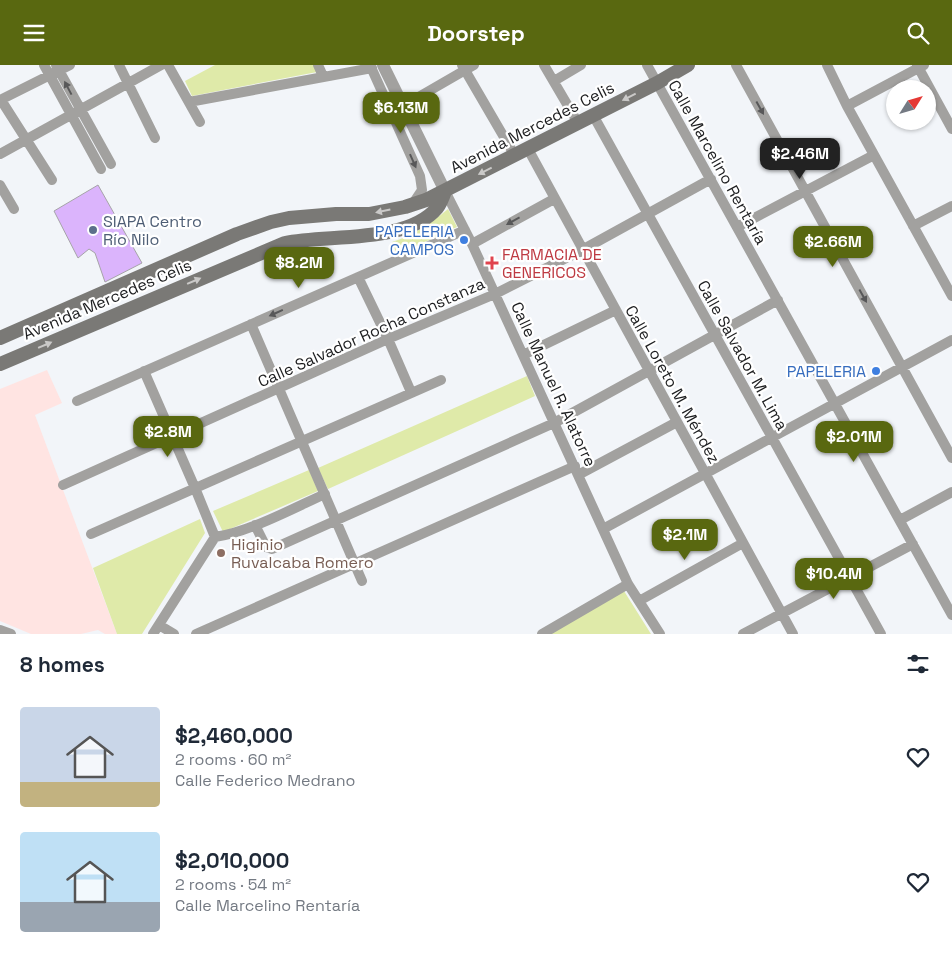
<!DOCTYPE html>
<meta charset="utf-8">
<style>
:root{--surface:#fff;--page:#f2f2f3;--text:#1f2937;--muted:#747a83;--accent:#596810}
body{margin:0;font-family:"Space Grotesk",sans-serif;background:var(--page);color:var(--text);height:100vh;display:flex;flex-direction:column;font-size:19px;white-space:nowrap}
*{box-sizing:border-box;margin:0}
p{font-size:16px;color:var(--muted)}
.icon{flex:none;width:28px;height:28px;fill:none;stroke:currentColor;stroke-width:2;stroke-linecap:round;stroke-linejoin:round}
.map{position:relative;height:569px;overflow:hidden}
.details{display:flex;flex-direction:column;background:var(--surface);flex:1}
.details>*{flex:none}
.needle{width:32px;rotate:53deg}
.tools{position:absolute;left:886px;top:15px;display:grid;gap:10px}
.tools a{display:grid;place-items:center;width:50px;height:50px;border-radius:50%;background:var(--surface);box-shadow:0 1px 4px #0004;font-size:25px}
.price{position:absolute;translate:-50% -42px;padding:0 11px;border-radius:10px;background:var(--accent);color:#fff;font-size:16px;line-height:32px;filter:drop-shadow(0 1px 2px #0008)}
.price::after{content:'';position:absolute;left:50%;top:30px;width:15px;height:11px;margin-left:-8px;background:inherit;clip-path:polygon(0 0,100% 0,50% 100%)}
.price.on{background:#222;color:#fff}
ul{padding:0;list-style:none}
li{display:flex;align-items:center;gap:15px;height:125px;padding:0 20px}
li span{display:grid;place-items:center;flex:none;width:140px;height:100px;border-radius:5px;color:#555}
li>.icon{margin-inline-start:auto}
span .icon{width:60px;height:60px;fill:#fffc;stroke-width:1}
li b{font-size:21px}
h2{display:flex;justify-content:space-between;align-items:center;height:60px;padding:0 20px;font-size:21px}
header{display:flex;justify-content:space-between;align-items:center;height:65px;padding:0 20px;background:var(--accent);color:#fff;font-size:22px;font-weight:600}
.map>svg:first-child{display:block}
</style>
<header><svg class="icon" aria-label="menu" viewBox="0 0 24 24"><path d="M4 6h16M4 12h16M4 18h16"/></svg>Doorstep<svg class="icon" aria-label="search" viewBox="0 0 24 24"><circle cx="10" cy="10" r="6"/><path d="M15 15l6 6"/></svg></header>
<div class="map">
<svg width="952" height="569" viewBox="0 0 952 569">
<rect width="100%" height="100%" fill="#f2f5f9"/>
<path fill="#ffe4e2" d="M47,305L62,338L35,350L117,569H105L98,565L81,569H31L0,556V324Z"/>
<path fill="#dfeaa9" d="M215,0H314L317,7L192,31L185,16Z
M448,144L457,162L397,190L392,177C414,170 431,158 448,144Z
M527,311L535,331L328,424L318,403Z
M309,405L318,426L223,467L213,446Z
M200,454L205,468L142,569H117L93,503Z
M624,526L651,569H549Z"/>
<path fill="#dbb4fc" stroke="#a6a4a8" d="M98,120L142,198L105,217L95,188L89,184L78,193L54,146Z"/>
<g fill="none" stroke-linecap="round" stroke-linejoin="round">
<path stroke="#a2a19f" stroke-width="10" d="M44,0L101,104
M56,0L111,99
M119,0L155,73
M168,0L200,57
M318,0L323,11
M370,0L420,111L422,125L412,140
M462,0L515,91
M544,0L578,58
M647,0L952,550
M736,0L952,393
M827,0L847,41L952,231
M917,0L952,64
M554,16L581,0
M0,35L70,0
M1,35L52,115
M189,37L372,3
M403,41L474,0
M847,41L924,0
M593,50L881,569
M528,84L793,569
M0,89L161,0
M0,120L14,144
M445,126L472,179L628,519L660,569
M913,161L952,141
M737,162L874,90
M472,179L554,134
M358,212L388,274L411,327
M251,259L362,516
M523,290L616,245
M144,306L195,423L215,472
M77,336L465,165
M578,410L677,357
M63,420L388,274L495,229L582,185L711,114
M900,455L952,427
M255,460L266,482L272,484L554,358L778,235
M603,464L952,275
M91,469L441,315
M215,472C247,468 294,443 325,429
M639,536L743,478
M159,560L174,569
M0,565L11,569
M153,569L215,472
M196,569L575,401
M542,569L628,519
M743,569L913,479"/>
<path stroke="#a2a19f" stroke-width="12" d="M383,0L445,126"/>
<path stroke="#7a7976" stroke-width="14" d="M0,273L237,169L271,157L289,153L336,149H369L405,142L426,135L657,18L688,0
M0,299L285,178C327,169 407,179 437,143C441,138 443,132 445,126"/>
</g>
<defs><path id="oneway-solid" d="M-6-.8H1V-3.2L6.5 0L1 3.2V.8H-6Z" transform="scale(1.25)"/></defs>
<g fill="#585859">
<use href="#oneway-solid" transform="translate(68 23) rotate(-118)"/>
<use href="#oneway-solid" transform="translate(760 43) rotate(61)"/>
<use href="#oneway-solid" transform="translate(413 96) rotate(66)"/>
<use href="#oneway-solid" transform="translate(513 156) rotate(151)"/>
<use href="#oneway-solid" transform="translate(863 231) rotate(61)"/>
<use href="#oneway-solid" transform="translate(276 248) rotate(156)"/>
</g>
<g fill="#cac9c8">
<use href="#oneway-solid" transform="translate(629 32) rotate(153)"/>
<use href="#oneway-solid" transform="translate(485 106) rotate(153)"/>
<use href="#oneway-solid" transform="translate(383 146) rotate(168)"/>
<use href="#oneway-solid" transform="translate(194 216) rotate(-23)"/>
<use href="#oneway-solid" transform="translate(45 280) rotate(-23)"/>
</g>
<circle fill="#5c6f8a" stroke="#fff" stroke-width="2" cx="93" cy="165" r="5"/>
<g fill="#3f7fe0" stroke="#fff" stroke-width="2">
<circle cx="464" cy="175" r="5"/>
<circle cx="876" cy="306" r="5"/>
</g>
<path fill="#e0444e" stroke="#fff" stroke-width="2" d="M489.5 190.5h5v5h5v5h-5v5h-5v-5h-5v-5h5z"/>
<circle fill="#8d6e63" stroke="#fff" stroke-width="2" cx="221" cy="488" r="5"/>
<g text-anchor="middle" stroke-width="4.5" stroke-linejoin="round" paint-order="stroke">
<g font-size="16" fill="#1c1d1f" stroke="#fff">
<text transform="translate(532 62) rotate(-27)" y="6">Avenida Mercedes Celis</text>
<text transform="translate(718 97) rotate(61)" y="6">Calle Marcelino Rentaría</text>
<text transform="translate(107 234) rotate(-23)" y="6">Avenida Mercedes Celis</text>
<text transform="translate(371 267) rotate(-24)" y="6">Calle Salvador Rocha Constanza</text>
<text transform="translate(743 290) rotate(61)" y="6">Calle Salvador M. Lima</text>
<text transform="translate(554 319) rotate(65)" y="6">Calle Manuel R. Alatorre</text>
<text transform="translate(673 319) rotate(61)" y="6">Calle Loreto M. Méndez</text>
</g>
<g font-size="16" fill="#4e5e75" stroke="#fff" text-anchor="start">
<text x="103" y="162">SIAPA Centro<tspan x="103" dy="18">Río Nilo</tspan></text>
</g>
<g font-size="16" fill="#366cbe" stroke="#fff" text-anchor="end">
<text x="454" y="172">PAPELERIA<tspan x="454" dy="18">CAMPOS</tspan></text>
<text x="866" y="312">PAPELERIA</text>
</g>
<g font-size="16" fill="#be3a42" stroke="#fff" text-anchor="start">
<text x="502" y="195">FARMACIA DE<tspan x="502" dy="18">GENERICOS</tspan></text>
</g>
<g font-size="16" fill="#785e54" stroke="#fff" text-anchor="start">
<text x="231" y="485">Higinio<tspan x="231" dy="18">Ruvalcaba Romero</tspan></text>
</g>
</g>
</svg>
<div class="tools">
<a><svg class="needle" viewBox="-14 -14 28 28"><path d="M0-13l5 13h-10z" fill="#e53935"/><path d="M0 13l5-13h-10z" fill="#747a83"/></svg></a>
</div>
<b class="price" style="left:401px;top:69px">$6.13M</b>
<b class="price on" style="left:800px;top:115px">$2.46M</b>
<b class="price" style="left:833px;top:203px">$2.66M</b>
<b class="price" style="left:299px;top:224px">$8.2M</b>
<b class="price" style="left:168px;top:393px">$2.8M</b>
<b class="price" style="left:854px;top:398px">$2.01M</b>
<b class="price" style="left:685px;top:496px">$2.1M</b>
<b class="price" style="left:834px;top:535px">$10.4M</b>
</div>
<section class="details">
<h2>8 homes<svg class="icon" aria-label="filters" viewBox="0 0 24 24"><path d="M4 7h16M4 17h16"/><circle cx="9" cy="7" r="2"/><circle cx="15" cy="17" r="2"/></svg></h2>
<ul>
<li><span style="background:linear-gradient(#c9d6e8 75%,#c2b280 0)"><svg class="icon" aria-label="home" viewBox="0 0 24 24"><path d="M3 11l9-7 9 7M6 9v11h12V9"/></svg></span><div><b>$2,460,000</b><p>2 rooms · 60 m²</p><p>Calle Federico Medrano</p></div><svg class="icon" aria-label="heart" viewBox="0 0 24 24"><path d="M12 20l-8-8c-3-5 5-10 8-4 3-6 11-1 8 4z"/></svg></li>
<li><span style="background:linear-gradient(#bfe0f5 70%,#9aa5b1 0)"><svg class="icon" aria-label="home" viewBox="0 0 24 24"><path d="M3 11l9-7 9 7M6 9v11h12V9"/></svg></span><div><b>$2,010,000</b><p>2 rooms · 54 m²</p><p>Calle Marcelino Rentaría</p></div><svg class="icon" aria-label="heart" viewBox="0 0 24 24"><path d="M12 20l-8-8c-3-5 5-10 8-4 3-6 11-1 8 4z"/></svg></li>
</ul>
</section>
